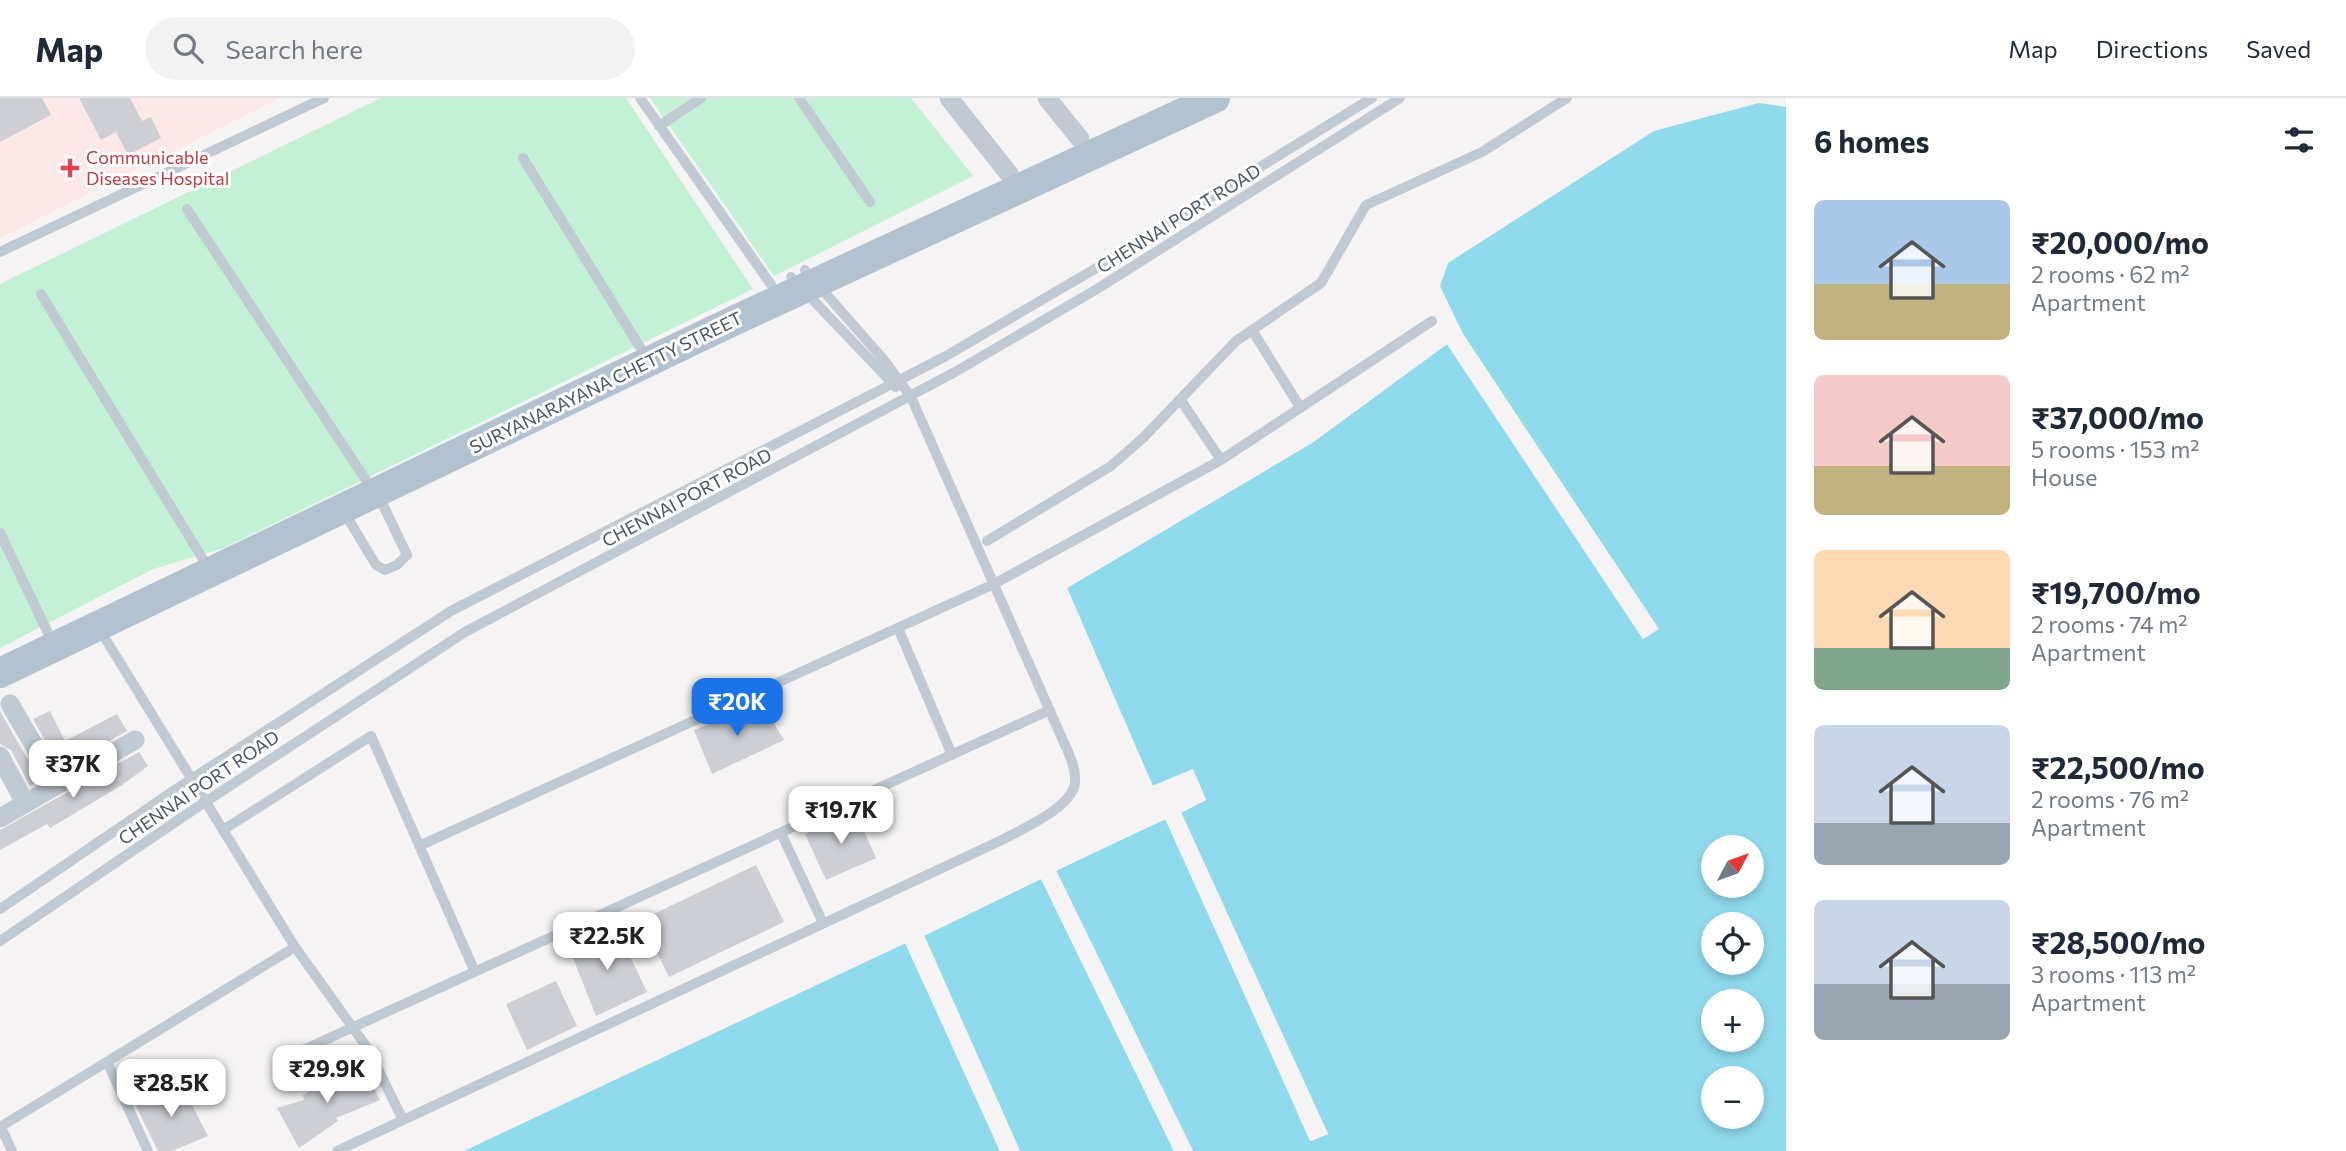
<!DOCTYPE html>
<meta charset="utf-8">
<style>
:root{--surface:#fff;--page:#f2f2f3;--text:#1f2937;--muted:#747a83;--line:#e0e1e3;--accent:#1a73e8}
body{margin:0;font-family:Commissioner,sans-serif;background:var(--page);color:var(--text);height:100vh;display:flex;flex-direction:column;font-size:26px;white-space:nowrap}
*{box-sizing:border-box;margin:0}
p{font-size:23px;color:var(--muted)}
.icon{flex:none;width:38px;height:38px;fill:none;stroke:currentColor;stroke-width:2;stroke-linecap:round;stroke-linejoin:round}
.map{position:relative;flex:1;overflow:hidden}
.panel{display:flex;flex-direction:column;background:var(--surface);width:560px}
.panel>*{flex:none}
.needle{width:46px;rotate:49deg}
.fabs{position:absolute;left:1701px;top:737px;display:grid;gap:14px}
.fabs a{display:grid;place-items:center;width:63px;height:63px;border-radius:50%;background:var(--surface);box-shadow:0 4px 10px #0003;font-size:35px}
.price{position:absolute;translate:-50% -60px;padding:0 16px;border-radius:14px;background:#fff;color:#222;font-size:23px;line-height:46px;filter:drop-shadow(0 2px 4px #0008)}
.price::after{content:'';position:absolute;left:50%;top:42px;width:21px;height:16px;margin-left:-10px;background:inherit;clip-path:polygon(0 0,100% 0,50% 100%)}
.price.on{background:var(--accent);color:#fff}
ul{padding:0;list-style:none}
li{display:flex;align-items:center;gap:21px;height:175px;padding:0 28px}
li span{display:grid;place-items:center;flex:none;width:196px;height:140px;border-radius:10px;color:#555}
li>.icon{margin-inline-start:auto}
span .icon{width:84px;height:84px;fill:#fffc;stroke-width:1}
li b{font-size:30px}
h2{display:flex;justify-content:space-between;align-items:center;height:84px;padding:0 28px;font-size:30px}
header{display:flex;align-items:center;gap:42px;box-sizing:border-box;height:98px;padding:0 35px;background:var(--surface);border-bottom:2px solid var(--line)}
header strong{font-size:33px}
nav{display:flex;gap:38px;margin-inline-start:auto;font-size:24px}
.search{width:490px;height:63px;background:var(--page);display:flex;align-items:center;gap:18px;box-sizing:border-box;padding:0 24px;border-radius:38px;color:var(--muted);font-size:26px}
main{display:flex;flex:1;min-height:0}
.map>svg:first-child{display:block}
</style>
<header>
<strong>Map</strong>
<div class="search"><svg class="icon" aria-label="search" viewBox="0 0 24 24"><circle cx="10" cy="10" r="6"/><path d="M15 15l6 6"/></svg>Search here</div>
<nav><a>Map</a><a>Directions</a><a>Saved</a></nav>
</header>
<main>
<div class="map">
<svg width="1786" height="1053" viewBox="0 0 1786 1053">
<rect width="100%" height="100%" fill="#f5f3f3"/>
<path fill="#fce8e6" d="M0,0H280L0,140Z"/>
<path fill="#c3f1d5" d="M381,0H626L753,191L224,450L153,471L0,550V186Z
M650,0H911L973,78L774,178Z"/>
<path fill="#90daee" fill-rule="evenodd" d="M1759,5L1786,9V1053H1193L1056,772L1166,721L1310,1043L1328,1036L1181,714L1206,702L1193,672L1153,688L1067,490L1312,345L1447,246L1643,541L1658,531L1463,236L1440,188L1448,165L1654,33ZM1713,749H1752V788H1713ZM1713,826H1752V864H1713ZM1713,903H1752V942H1713ZM1713,980H1752V1018H1713Z
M1041,781L1174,1053H1020L924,837Z
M906,845L1000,1053H464Z"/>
<path fill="#f5f3f3" d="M1455,220L1463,236L1659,531L1643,541L1447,246L1312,345L1067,490L1152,688L1193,671L1206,702L1181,715L1328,1036L1311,1043L1165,721L1056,773L1193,1053H1189L1053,773L1165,717L1169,720L1312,1038L1323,1034L1178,716L1179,711L1202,700L1191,676L1154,692L1150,690L1063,489L1310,342L1448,242L1644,536L1654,530L1460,238L1452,222Z
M1041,777L1044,779L1177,1053H1174L1041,781L924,838L1020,1053H1017L920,837Z
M906,841L1003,1053H1000L905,845L460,1053Z"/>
<path fill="#cdcfd5" d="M0,0H42L51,17L0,44Z
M79,0H130L142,23L151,19L161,40L128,57L116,34L101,42Z
M762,606L784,642L712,676L694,632Z
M0,613L40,683L30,688L11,652L0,646Z
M50,613L65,643L117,616L127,633L61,670L33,621Z
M139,654L148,668L122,687L50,730L47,726L0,752V732Z
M856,715L876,760L826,782L805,736Z
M756,767L784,824L669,879L641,822Z
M618,833L647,894L596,918L569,850Z
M556,883L577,928L527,952L506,906Z
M345,967L355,973L359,984L374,991L380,1002L336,1020L338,1023L299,1050L277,1010L304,1002L303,997L318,989Z
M180,984L208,1038L172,1053H158L134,1004Z"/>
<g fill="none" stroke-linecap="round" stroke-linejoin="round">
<path stroke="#c1cad2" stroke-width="10" d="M640,0L772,188
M799,0L870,104
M659,28L701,0
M523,60L643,254
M187,111L385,411L407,457L397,467L385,472L376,467L344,414
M0,154L324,0
M791,179L896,289
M41,196L204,463
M1252,232L1300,309
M1180,301L1221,362
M0,435L49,537
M987,443L1111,368L1144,339L1236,243L1321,185L1366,107L1482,54L1567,0
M898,530L952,657
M100,532L295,849L368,951L403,1022
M207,671L451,513L946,258L1093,172L1372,0
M222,693L465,534L955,274L1097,191L1400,0
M223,732L371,638L475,874
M781,735L823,825
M419,748L994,486L1221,362L1432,223
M0,811L175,692
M0,843L190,714
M292,957L1050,612
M107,964L148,1053
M0,1029L295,849
M1,1029L12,1053
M337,1053L1004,741C1024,730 1073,709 1075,684C1076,671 1070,658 1065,647L911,299L884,262L805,172"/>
<path stroke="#c1cad2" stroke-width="19" d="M949,0L1009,76
M1047,0L1080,41
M10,606L57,687
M0,658L25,705
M0,720L135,642"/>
<path stroke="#b3c2d1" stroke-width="30" d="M0,575L731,224L1215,0"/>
<path stroke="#c1cad2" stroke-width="10" d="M175,692L207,671
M190,714L222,693"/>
</g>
<path fill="#e0444e" stroke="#fff" stroke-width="2.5" d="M66.5 59.5h7v7h7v7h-7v7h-7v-7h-7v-7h7z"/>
<g text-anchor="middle" stroke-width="6" stroke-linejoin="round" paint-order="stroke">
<g font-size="18" fill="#be3a42" stroke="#fff" text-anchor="start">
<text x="86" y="66">Communicable<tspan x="86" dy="21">Diseases Hospital</tspan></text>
</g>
<g font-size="18" fill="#4a5661" stroke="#fff">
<text transform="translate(1179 121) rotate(-32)" y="6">CHENNAI PORT ROAD</text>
<text transform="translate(606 285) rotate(-26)" y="6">SURYANARAYANA CHETTY STREET</text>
<text transform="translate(687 400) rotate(-28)" y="6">CHENNAI PORT ROAD</text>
<text transform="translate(199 690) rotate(-34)" y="6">CHENNAI PORT ROAD</text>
</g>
</g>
</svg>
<div class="fabs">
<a><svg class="needle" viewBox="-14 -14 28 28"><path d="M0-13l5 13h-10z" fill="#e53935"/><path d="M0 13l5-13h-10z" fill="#747a83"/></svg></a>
<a><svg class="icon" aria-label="locate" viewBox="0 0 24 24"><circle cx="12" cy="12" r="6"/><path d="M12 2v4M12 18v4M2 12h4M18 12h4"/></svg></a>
<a>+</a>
<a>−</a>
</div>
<b class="price on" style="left:737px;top:640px">₹20K</b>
<b class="price" style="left:73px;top:702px">₹37K</b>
<b class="price" style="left:841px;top:748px">₹19.7K</b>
<b class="price" style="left:607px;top:874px">₹22.5K</b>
<b class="price" style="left:327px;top:1007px">₹29.9K</b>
<b class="price" style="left:171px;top:1021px">₹28.5K</b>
</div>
<section class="panel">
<h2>6 homes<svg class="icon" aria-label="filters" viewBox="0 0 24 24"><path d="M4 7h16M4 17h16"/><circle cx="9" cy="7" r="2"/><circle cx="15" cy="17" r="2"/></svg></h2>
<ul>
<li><span style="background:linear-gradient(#a9c7e8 60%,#c2b280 0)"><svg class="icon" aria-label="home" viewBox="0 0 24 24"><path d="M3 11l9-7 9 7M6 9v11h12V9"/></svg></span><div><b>₹20,000/mo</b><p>2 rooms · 62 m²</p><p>Apartment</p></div></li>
<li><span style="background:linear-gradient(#f6c9c9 65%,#c2b280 0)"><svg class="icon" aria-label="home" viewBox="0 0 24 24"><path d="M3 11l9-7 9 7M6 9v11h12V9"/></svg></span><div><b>₹37,000/mo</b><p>5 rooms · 153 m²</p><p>House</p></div></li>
<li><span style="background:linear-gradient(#ffd9b3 70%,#7fa58c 0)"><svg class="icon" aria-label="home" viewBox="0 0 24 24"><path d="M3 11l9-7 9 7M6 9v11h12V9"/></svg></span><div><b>₹19,700/mo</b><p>2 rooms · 74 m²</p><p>Apartment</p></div></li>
<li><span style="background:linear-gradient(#c9d6e8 70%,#9aa5b1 0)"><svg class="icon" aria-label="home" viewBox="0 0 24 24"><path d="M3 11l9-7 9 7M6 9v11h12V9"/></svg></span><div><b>₹22,500/mo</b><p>2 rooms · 76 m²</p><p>Apartment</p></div></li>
<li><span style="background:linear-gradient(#c9d6e8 60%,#9aa5b1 0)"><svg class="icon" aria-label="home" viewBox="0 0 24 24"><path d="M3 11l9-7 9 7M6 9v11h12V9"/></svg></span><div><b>₹28,500/mo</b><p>3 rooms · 113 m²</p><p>Apartment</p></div></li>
</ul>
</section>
</main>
